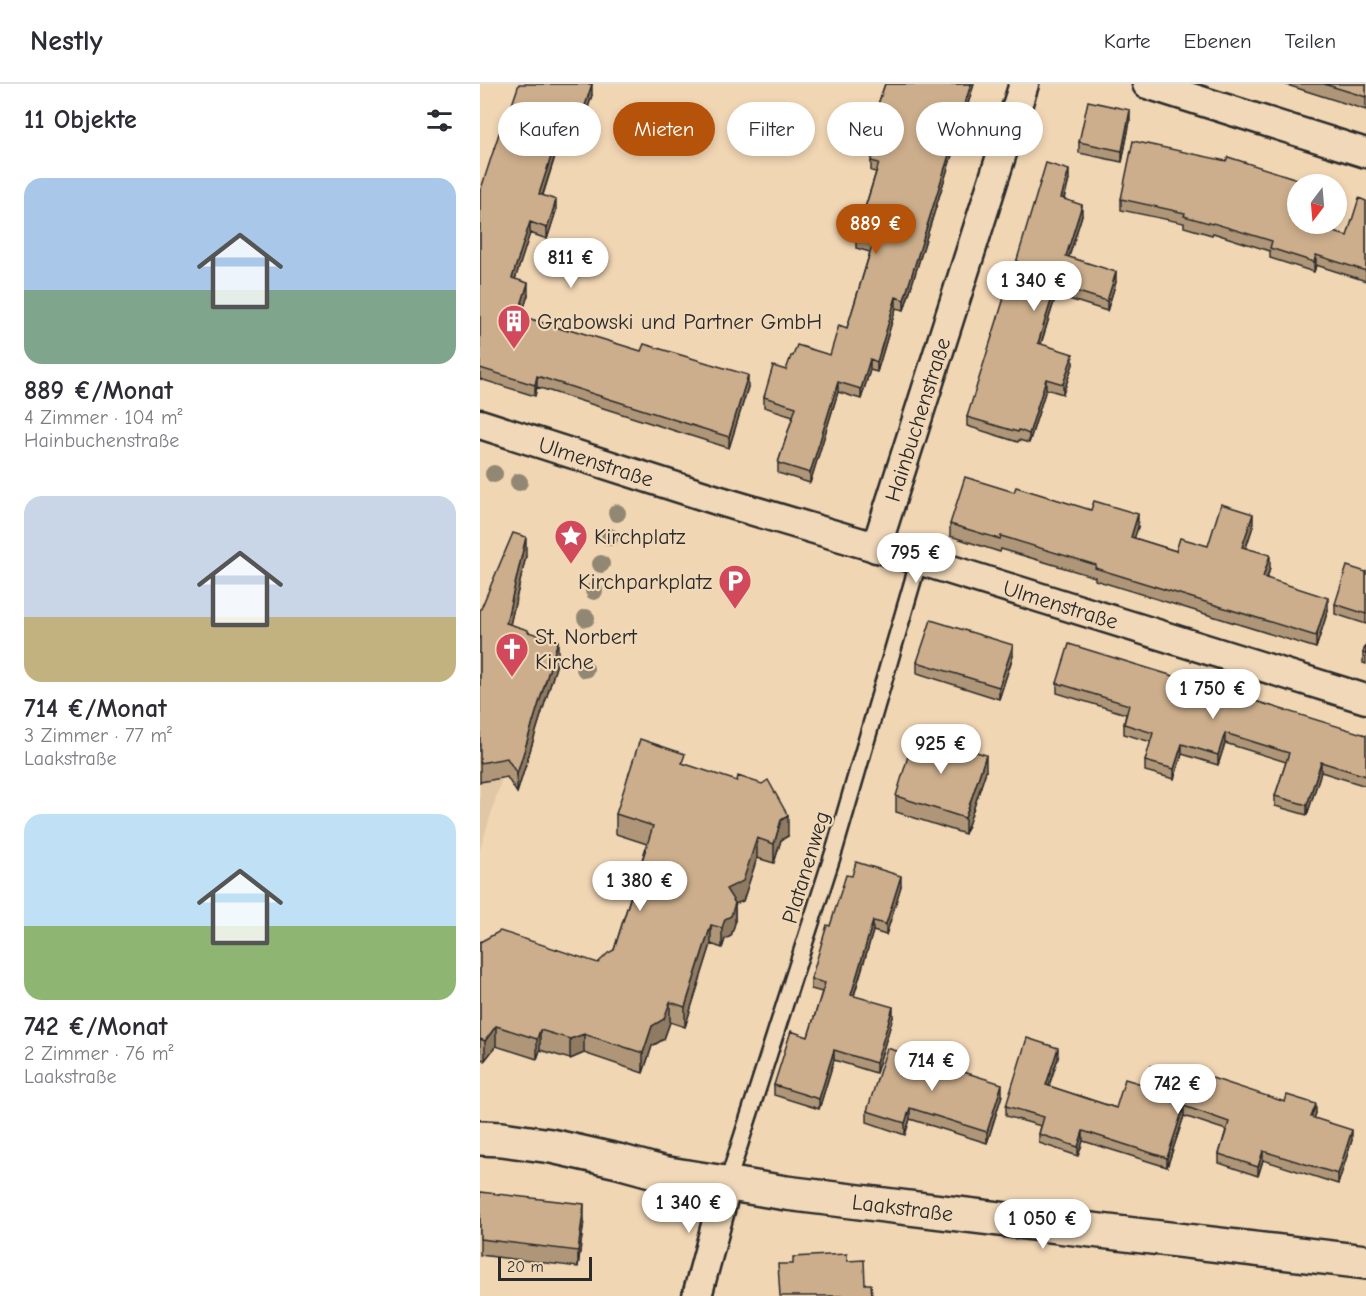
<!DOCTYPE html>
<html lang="de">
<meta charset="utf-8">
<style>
:root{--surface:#fff;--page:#f7f7f7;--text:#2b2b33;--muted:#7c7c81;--line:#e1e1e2;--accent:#b45309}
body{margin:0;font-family:"Comic Neue",sans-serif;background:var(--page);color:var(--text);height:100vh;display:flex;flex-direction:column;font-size:22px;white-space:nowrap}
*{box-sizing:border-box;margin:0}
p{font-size:20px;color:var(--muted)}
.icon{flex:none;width:33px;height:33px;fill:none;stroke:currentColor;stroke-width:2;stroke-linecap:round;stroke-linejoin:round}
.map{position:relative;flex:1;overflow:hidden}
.sheet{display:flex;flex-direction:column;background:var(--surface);width:480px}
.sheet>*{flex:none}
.hud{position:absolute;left:18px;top:18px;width:570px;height:54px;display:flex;gap:12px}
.needle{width:39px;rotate:196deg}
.controls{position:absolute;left:807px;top:90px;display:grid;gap:12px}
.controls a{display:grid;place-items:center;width:60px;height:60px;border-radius:50%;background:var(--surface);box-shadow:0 3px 9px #0003;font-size:30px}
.scale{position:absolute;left:18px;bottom:15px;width:94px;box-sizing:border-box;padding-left:6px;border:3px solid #2b2b2b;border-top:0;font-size:16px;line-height:21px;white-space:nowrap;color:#2b2b2b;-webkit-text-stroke:4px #f0d8b8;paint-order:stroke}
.price{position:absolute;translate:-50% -51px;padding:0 14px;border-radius:21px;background:#fff;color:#222;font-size:20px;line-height:39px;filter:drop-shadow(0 2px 3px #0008)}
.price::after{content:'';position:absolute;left:50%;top:36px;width:18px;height:14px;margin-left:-9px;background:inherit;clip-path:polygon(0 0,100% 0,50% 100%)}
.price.selected{background:var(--accent);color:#fff}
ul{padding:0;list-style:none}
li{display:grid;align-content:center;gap:12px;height:318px;padding:0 24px}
li span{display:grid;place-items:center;height:186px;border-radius:18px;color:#555}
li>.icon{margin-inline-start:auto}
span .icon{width:108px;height:108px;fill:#fffc;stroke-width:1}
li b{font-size:26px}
h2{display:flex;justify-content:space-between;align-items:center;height:72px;padding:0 24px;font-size:26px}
.pill{padding:0 21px;border-radius:27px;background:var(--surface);box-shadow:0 3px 9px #0003;font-size:21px;line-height:54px}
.pill.selected{background:var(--accent);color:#fff}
header{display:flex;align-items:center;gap:36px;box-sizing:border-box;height:84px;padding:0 30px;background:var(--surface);border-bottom:2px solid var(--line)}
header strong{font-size:28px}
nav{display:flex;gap:33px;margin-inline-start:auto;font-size:21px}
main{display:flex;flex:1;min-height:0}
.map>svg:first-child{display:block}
</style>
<header>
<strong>Nestly</strong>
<nav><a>Karte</a><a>Ebenen</a><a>Teilen</a></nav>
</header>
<main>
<section class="sheet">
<h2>11 Objekte<svg class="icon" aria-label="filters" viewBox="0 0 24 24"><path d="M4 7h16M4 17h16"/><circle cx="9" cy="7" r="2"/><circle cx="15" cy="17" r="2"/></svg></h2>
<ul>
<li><span style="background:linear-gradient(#a9c7e8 60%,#7fa58c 0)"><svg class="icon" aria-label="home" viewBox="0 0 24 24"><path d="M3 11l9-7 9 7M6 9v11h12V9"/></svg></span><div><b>889 €/Monat</b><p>4 Zimmer · 104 m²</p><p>Hainbuchenstraße</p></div></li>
<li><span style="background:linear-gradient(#c9d6e8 65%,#c2b280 0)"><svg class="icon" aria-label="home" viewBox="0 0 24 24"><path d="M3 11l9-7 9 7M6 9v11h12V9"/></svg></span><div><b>714 €/Monat</b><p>3 Zimmer · 77 m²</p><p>Laakstraße</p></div></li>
<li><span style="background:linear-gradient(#bfe0f5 60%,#8fb573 0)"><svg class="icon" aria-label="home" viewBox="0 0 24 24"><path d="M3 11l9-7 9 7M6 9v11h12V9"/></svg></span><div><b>742 €/Monat</b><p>2 Zimmer · 76 m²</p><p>Laakstraße</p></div></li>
</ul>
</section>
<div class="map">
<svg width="886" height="1212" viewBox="0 0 886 1212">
<rect width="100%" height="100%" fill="#f1d6b4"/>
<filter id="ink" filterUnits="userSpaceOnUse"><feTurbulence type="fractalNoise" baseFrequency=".0167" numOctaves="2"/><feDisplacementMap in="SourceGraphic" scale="12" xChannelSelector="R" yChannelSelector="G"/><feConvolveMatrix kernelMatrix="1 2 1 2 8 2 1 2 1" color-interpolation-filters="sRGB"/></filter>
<g filter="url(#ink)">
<path fill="#e2c7a6" d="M22,694L0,766V698Z"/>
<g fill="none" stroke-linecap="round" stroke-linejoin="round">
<g stroke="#2b2b2b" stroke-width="20">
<path id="service" d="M247,1100L355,764L439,476"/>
</g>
<g stroke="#2b2b2b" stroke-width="33">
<g id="minor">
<path d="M667,0L886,69"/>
<path id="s1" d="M0,340L237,416L439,476L886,615"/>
<path id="s2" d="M396,464L544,0"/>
<path d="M217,1212L247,1100"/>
</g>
</g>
<g stroke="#2b2b2b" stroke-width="38">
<g id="tertiary">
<path id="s3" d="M0,1054L22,1055L71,1062L138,1077L182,1089L306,1109L586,1143L886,1178"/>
</g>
</g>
<use href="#service" stroke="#f0d8b8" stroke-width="15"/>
<use href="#minor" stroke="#f0d8b8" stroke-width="28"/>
<use href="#tertiary" stroke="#f0d8b8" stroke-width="33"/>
</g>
<g fill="#918772">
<circle cx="14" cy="390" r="9"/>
<circle cx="39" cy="398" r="9"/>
<circle cx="137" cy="429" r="9"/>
<circle cx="130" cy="453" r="9"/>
<circle cx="121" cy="480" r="9"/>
<circle cx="114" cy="507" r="9"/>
<circle cx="106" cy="534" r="9"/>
<circle cx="105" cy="585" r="9"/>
</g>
<path fill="#af9678" stroke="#2b2b2b" stroke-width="1.5" d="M405,0H494L424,226L416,224L397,288L390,286L381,315L358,308L330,399L298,389V379L313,332L284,323V313L306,286L313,272L350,271L367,244L390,168L376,164V153L396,88L391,87V77L400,48L393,46V35Z
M804,0H886V26Z
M112,11L102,42L86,37L63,111L76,127L67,155L50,149L35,195L48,211L41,232L268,303L249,364L57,303L55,312L0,295V108L27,35Z
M650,37L642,78L599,69V58Z
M589,96L584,115L602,131L589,173L636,198L627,227L576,211L561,260L593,280L583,310L566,305L549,359L539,356L538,358L487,342V333Z
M641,115L818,140L867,152L886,117V197L836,181L834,188L790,174V167L733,149L732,151L704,143V139L641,126Z
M534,408L658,443L654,454L696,467L728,462L773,442L766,464L790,484L787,495L848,526L836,564L615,496V493L521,465L520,468L470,452V440Z
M46,472L30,540L48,548L78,576L37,709L27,693L0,698V527Z
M886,488V540L855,530V520Z
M886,560V580L883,579V569Z
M533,572L519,615L437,589V578Z
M577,599L886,651V702L841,688L827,731L795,722V712L806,678L745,659L738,681L702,670L694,695L665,687V677L671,658L644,650V640L646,630L577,609Z
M205,680L308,752L301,756L294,779L277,774L263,817L255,820V839L251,852L245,855L242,864L231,860L205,943L190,938L184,955L172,962L163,989L104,969L90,975L60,966L57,975L16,962L5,976L0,975V858L118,879L134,866L167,760L136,750V730Z
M506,687L485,750L416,728V712Z
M421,802L406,851L393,847L374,912L413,933L396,989L354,976L339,1025L294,1011V1001L328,953L342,908L331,905V895L350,842Z
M578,974L569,1002L636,1024L665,1001L721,998L836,1029L834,1034L872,1056L858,1100L783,1076L778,1092L739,1079V1070L746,1046L704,1032L687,1083L603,1057L598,1072L559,1059V1050L561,1042L526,1032V1022Z
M522,1011L507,1059L430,1035L425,1051L387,1038V1027Z
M0,1108L104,1136L98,1183L0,1171Z"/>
<path fill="#8f7a62" stroke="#2b2b2b" stroke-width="1.5" d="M112,0V11L102,42V31Z
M491,0H494L424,226V216Z
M86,26V37L59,122V110Z
M650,26V37L642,78V67Z
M589,86V96L581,124V114Z
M76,116V127L67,155V144Z
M602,121V131L586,182V172Z
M50,138V149L32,205V194Z
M836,171V181L834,188V178Z
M636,188V198L627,227V217Z
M48,199V211L38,242V231Z
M576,201V211L558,269V259Z
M416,213V224L397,288V278Z
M593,270V280L583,310V300Z
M390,275V286L381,315V305Z
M268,291V303L249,364V353Z
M57,292V303L55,312V301Z
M566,295V305L549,359V350Z
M358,298V308L330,399V389Z
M658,430V443L651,465V453Z
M773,430V442L762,475V463Z
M46,453V472L26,558V539Z
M790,471V484L783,506V493Z
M848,514V526L836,564V552Z
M78,557V576L37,709V690Z
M533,561V572L519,615V603Z
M745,649V659L738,681V671Z
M702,660V670L694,695V685Z
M506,671V687L485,750V734Z
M841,678V688L827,731V721Z
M308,732V752L301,756L294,779V760L301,736Z
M277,754V774L263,817L255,820V839L251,852L245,855L242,864V844L246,805Z
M421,792V802L406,851V840Z
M393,837V847L371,921V911Z
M231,841V860L205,943V923Z
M190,918V938L184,955L172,962L163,989V969L172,942Z
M413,923V933L396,989V979Z
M16,942V962L5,976V957Z
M60,946V966L57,975V955Z
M104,950V969L90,975V955Z
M578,964V974L566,1010V1001Z
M354,966V976L339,1025V1015Z
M522,1000V1011L507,1059V1048Z
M836,1020V1029L831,1043V1033Z
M704,1022V1032L687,1083V1074Z
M430,1024V1035L425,1051V1039Z
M872,1046V1056L858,1100V1090Z
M603,1047V1057L598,1072V1063Z
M783,1067V1076L778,1092V1083Z
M104,1120V1136L98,1183V1167Z"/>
<path fill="#ccae8c" stroke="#2b2b2b" stroke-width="1.5" d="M39,0H112L102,31L86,26L59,110L76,116L72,129L67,144L50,138L32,194L48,199L38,231L88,247L89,245L161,267L164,260L268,291L249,353L57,292L55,301L0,284V108L24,34L27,35Z
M405,0H491L424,216L416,213L397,278L390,275L381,305L358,298L330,389L298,379L316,323L284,313L293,282L306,286L311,272H313L317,261L350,271L359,241L367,244L393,159L376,153L399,79L391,77L403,38L393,35Z
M844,0H886V13Z
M608,17L650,26L642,67L599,58Z
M653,57L746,77L748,73L833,100H818V140H828L867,152L879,114L886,117V187L836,171L834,178L790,164L792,157L733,139L732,140L704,132L705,129L641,115Z
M566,79L589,86L581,114L602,121L586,172L636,188L627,217L576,201L558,259L593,270L583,300L566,295L549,350L539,346L538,348L487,333L529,198L530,199Z
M485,393L534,408L536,403L611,426L614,417L658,430L651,453L696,467L700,454L728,462L741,420L773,430L762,463L790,471L783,493L848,514L836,552L615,484L616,481L521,452L520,455L470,440Z
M33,449L46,453L26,539L48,546V548L78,557L37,690L27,674L0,679V527Z
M867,482L886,488V530L855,520Z
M451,536L533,561L519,603L437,578Z
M589,560L886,651V692L841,678L827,721L795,712L809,669L745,649L738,671L702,660L694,685L665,677L673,649L644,640L649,621L577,599Z
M886,560V570L883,569Z
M435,649L506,671L485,734L416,712Z
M160,655L205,670L202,679L257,697L258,692L282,700L288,696L308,732L301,736L294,760L277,754L263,797L246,805L255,819L251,832L245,835L242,844L231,841L205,923L190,918L184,935L172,942L163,969L104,950L90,955L60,946L57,955L16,942L5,957L0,955V858L20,847L118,879L128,869L134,866L173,742L136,730Z
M376,778L421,792L406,840L393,837L371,911L413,923L396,979L354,966L339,1015L294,1001L311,947L328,953L345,899L331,895L347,841L350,842L366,791L372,792Z
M547,954L578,964L566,1001L636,1024L645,995L665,1001L671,982L721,998L723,991L805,1018L807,1011L836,1020L831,1033L872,1046L858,1090L783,1067L778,1083L739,1070L749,1038L704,1022L687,1074L603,1047L598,1063L559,1050L564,1033L526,1022Z
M407,964L522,1000L507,1048L430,1024L425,1039L387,1027Z
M0,1108L104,1120L98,1167L0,1155Z
M367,1170V1177L384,1176L385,1200H391L392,1212H300L298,1180H313V1173Z"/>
</g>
<defs>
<g id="building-pin" transform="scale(1.725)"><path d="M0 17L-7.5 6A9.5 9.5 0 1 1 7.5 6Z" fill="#d1495b" stroke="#f0d8b8"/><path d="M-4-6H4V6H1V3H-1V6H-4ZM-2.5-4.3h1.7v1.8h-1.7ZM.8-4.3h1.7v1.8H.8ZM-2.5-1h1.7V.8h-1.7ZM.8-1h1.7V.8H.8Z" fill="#fff"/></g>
<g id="sight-pin" transform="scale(1.725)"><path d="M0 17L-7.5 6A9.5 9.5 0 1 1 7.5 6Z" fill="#d1495b" stroke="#f0d8b8"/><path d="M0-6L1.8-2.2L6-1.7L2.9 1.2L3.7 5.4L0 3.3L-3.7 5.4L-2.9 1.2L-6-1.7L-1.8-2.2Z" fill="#fff"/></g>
<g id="parking-pin" transform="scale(1.725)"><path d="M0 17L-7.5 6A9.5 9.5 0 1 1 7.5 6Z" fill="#d1495b" stroke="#f0d8b8"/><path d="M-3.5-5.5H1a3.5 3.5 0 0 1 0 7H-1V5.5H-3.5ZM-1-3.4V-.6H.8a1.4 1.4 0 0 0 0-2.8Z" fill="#fff"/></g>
<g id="church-pin" transform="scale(1.725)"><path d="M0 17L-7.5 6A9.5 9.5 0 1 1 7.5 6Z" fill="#d1495b" stroke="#f0d8b8"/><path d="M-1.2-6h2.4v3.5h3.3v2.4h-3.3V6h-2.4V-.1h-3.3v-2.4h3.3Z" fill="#fff"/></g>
</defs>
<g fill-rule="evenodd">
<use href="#building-pin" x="34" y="237"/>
<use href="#sight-pin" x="91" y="452"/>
<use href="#parking-pin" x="255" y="497"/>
<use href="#church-pin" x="32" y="565"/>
</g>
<g text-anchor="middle" stroke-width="4.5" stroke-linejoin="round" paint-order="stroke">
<g font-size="22" fill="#2b2b2b" stroke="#f0d8b8" text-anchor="start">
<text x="57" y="245">Grabowski und Partner GmbH</text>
<text x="114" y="460">Kirchplatz</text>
<text x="232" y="505" text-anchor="end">Kirchparkplatz</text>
<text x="55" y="560">St. Norbert<tspan x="55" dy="25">Kirche</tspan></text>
</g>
<g font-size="22" fill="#2b2b2b" stroke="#f0d8b8">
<text dy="8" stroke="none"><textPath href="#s2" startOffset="135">Hainbuchenstraße</textPath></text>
<text dy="8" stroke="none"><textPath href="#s1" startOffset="122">Ulmenstraße</textPath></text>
<text dy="8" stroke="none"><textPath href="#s1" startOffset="608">Ulmenstraße</textPath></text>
<text transform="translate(325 783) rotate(-73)" y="8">Platanenweg</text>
<text dy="8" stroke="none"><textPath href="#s3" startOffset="429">Laakstraße</textPath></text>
</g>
</g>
</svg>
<div class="controls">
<a><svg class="needle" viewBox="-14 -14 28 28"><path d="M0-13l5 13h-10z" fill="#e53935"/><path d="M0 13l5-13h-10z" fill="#7c7c81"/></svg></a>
</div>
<div class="scale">20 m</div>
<b class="price selected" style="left:396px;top:171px">889 €</b>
<b class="price" style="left:91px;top:205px">811 €</b>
<b class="price" style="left:554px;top:228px">1 340 €</b>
<b class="price" style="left:436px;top:500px">795 €</b>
<b class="price" style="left:733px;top:636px">1 750 €</b>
<b class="price" style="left:461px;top:691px">925 €</b>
<b class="price" style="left:160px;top:828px">1 380 €</b>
<b class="price" style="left:452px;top:1008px">714 €</b>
<b class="price" style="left:698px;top:1031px">742 €</b>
<b class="price" style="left:209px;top:1150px">1 340 €</b>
<b class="price" style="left:563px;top:1166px">1 050 €</b>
<div class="hud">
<a class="pill">Kaufen</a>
<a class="pill selected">Mieten</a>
<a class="pill">Filter</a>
<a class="pill">Neu</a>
<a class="pill">Wohnung</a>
</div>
</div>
</main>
